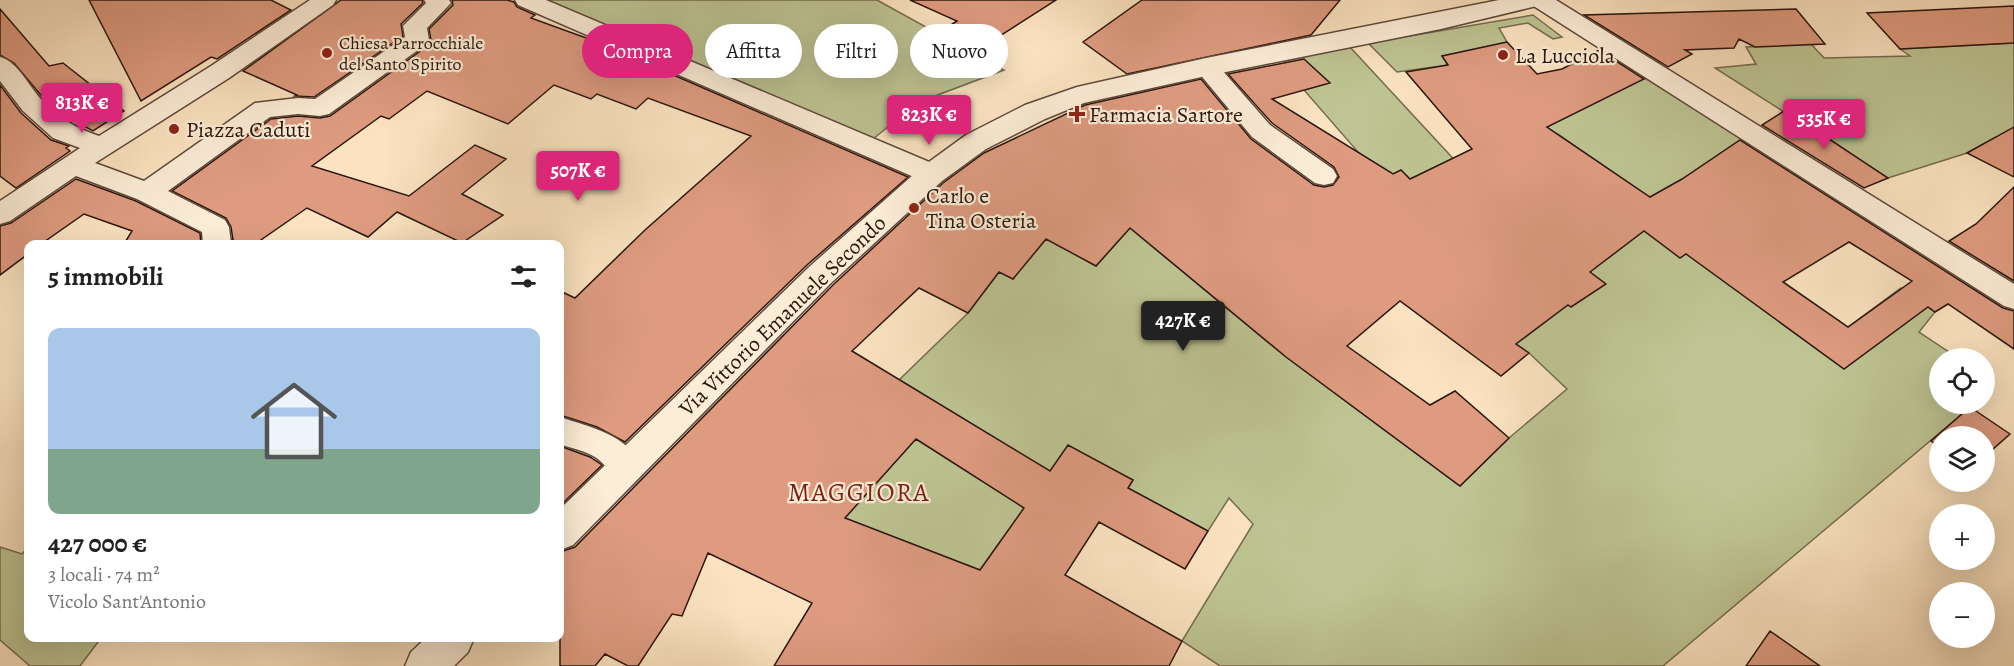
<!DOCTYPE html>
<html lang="it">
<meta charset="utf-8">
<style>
:root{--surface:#fff;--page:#f2f2f2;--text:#222;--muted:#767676;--accent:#db2777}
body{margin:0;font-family:Alegreya,serif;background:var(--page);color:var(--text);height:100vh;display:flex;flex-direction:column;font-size:22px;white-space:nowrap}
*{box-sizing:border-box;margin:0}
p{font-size:20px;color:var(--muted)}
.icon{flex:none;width:33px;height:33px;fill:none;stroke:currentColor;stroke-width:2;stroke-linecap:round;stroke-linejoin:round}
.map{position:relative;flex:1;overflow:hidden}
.sheet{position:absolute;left:24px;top:240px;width:540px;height:402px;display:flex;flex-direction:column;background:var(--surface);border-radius:12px;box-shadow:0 6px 24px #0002}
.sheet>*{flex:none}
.guide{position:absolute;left:582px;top:24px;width:570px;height:54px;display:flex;gap:12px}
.tools{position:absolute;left:1929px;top:348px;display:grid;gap:12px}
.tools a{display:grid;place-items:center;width:66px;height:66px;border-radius:50%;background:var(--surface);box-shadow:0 6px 24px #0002;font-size:30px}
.price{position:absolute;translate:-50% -51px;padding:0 14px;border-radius:6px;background:var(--accent);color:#fff;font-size:20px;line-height:39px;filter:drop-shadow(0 2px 3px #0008)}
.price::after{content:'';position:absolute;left:50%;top:36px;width:18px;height:14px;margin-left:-9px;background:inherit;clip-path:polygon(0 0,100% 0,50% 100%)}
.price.current{background:#222;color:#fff}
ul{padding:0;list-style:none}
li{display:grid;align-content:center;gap:12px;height:318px;padding:0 24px}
li span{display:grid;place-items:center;height:186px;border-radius:12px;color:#555}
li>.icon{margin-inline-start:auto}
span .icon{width:108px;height:108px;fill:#fffc;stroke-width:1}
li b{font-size:26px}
h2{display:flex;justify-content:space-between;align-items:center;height:72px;padding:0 24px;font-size:26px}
.tag{padding:0 21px;border-radius:27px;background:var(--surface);box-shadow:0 6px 24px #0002;font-size:21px;line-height:54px}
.tag.current{background:var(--accent);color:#fff}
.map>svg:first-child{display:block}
</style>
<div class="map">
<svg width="2014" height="666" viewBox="0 0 2014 666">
<rect width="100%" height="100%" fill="#fbe3c1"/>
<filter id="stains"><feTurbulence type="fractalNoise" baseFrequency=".00333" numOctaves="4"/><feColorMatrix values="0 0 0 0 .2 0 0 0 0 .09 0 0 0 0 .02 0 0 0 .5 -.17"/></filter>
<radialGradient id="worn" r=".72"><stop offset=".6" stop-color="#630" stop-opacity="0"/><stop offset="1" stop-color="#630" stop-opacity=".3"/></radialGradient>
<path fill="#bec493" stroke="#746c50" stroke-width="1.5" d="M539,0H877L1004,70L919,102L873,139Z
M1533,15L1562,37L1553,39L1528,23L1499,28L1507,42L1442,56L1448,65L1397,72L1368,43Z
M2014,43V132L1994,138L1967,153L1888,178L1715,68L1756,64L1746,47L1811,44L1824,58L1910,56L1900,49Z
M1349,46L1472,179L1337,190L1327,173L1358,152L1304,90L1329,83L1294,75L1284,61Z
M1645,78L1844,197L1773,240L1778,278L1848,327L1901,288L1935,312L1919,332L1958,358H1940V404H1974L1663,666H1220L1182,641L1253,524L1229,498L1208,531L1128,488L1133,480L1068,446L980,570L803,502L899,380L968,313L999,272L1013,279L1047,238L1096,266L1130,228L1286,357L1460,486L1509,438L1567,389L1529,353L1516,344L1627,182L1559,135L1542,129Z
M0,547L22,554L28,547V638H101L80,666H30L0,640Z"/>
<path fill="#de9b80" stroke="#2a150d" stroke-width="1.5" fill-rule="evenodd" d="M89,0H271L291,10L217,59L211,57L141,101Z
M341,0H422L423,3L401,24L403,36L314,97L295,96L297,95L243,71Z
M452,0H507L514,2L517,7L535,15L531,18L600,43L908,177L807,265L625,442L597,427L560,415V291L575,298L645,230L751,136L648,98L636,109L597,94L591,99L554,85L508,124L427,91L389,119L381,116L312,166L409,196L475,145L506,159L462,194L503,215L462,243L397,212L368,237L307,208L255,244H241L233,240L231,227L226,218L172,191L271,119L298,116L320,118L330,116L426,47L431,40L429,29L453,5Z
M910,0H1056L989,43L949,26L957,21Z
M1142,0H1340L1311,35L1127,74L1083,42Z
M2014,6V43L1900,49L1867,13Z
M0,9L49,66L63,63L124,111L93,131L58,112L40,94L14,63L0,55Z
M1796,9L1825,44L1755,47L1739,39L1734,48L1685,50L1692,54L1668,67L1584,15Z
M1507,42L1537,74L1562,69L1599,50L1644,79L1547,127L1650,197L1682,179L1740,140L2003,308L2014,311V349L1948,304L1935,312L1928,307L1844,369L1686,254L1680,258L1644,231L1590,272L1606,284L1571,307L1568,305L1516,344L1529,353L1501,376L1400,301L1347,346L1430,405L1455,391L1509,438L1460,486L1286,357L1130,228L1096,266L1046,239L1013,279L999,272L968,313L919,288L852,351L1050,471L1068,445L1133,480L1128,488L1208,531L1185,569L1099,522L1065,575L1182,641L1169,666H774L812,603L708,553L682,616L672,614L638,666H628L605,654L595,666H560V552L575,547L833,285L943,183L984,153L1085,105L1201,79L1251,139L1314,185L1324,187L1333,185L1339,177L1334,167L1272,123L1228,74L1304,59L1330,83L1272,99L1393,174L1401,170L1410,179L1472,149L1406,72L1448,65L1442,56ZM1849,242L1912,281L1848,327L1783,282ZM916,439L1024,508L980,570L845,518Z
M0,85L21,113L51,140L69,146L66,148L70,151L16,188L0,176Z
M1784,111L1814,129L1888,178L1864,188L1762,125Z
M2014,127V177L1967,153Z
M76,179L136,201L200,233L201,244H124L132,231L84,214L41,244H28V254L0,275V226L11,223Z
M2014,187V281L1949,241L1976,224Z
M1970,407L2010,434L1984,457V436H1940V447L1931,441Z
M560,446L590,457L602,465L560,506Z
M1770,631L1820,666H1746Z"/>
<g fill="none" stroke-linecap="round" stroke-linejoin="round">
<g stroke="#5e483a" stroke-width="3">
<path id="minor" d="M310,0H336L333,5L229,78L95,163L144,181L255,103L298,98L315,99L405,37L403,26L426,3L424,0H449L451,3L427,28L429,40L425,45L329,114L320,116L298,114L270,117L168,191L225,220L229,227L231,244H203L202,232L137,199L76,176L10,221L0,224V201L80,148L53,138L23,111L0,81V57C19,62 29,88 43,101C64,121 72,126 99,136L211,66Z
M515,0H546L941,167L945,174L941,181L932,183L923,181L518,5Z
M1529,0H1556L2014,284V309L2004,306L1532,5Z
M1206,59L1215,62L1270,125L1333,169L1337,176L1333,183L1324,185L1315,183L1252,137L1194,67L1197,62Z
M560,417C592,428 627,434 642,467L638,477C612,486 613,469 595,457C586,451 570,448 560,444Z"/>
</g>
<g stroke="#5e483a" stroke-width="3">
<path id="tertiary" d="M1499,0H1545L1541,5L1441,29L1206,76L1084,103L1045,119L986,149L942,181L831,283L573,545L560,550V509L809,267L922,167L966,135L1025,105L1077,87L1206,58Z
M426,638H474L468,652L454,666H405L411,652Z"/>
</g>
<use href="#minor" fill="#fcedd7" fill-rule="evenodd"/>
<use href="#tertiary" fill="#fcedd7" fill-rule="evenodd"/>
</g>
<g fill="#8f2418" stroke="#fcedd7" stroke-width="2">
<circle cx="327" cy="53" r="6"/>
<circle cx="1503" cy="55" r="6"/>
<path d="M1074 105h6v6h6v6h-6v6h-6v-6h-6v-6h6z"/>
<circle cx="174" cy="129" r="6"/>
<circle cx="914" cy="208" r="6"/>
</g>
<g text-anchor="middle" stroke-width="4.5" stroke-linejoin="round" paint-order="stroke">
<g font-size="18" fill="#2a150d" stroke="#fcedd7" text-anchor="start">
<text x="339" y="49">Chiesa Parrocchiale<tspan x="339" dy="21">del Santo Spirito</tspan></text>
</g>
<g font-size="22" fill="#2a150d" stroke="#fcedd7" text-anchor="start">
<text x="1515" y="63">La Lucciola</text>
<text x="1089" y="122">Farmacia Sartore</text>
<text x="186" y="137">Piazza Caduti</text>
<text x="926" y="203">Carlo e<tspan x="926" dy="25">Tina Osteria</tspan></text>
</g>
<g font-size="22" fill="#2a150d" stroke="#fcedd7">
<text transform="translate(782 315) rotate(-44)" y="8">Via Vittorio Emanuele Secondo</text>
</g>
<g font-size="26" letter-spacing="1.5" fill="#7a1f14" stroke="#fcedd7">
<text x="859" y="501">MAGGIORA</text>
</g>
</g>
<rect width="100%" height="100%" filter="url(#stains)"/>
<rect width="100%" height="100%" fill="url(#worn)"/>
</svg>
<div class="tools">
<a><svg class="icon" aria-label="locate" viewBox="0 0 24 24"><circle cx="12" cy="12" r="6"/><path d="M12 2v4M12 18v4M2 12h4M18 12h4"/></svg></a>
<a><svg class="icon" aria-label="layers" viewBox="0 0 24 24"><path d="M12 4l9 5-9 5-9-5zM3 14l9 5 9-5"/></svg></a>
<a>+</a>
<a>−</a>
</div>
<b class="price" style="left:82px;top:134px">813K €</b>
<b class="price" style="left:929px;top:146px">823K €</b>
<b class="price" style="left:1824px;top:150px">535K €</b>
<b class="price" style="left:578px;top:202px">507K €</b>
<b class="price current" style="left:1183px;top:352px">427K €</b>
<div class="guide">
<a class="tag current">Compra</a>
<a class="tag">Affitta</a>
<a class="tag">Filtri</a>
<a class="tag">Nuovo</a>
</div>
<section class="sheet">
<h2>5 immobili<svg class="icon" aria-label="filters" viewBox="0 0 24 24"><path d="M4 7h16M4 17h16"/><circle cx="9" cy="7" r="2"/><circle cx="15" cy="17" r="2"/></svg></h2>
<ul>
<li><span style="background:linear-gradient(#a9c7e8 65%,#7fa58c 0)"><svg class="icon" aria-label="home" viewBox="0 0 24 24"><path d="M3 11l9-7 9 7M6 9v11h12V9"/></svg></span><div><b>427 000 €</b><p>3 locali · 74 m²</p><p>Vicolo Sant'Antonio</p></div></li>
</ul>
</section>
</div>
